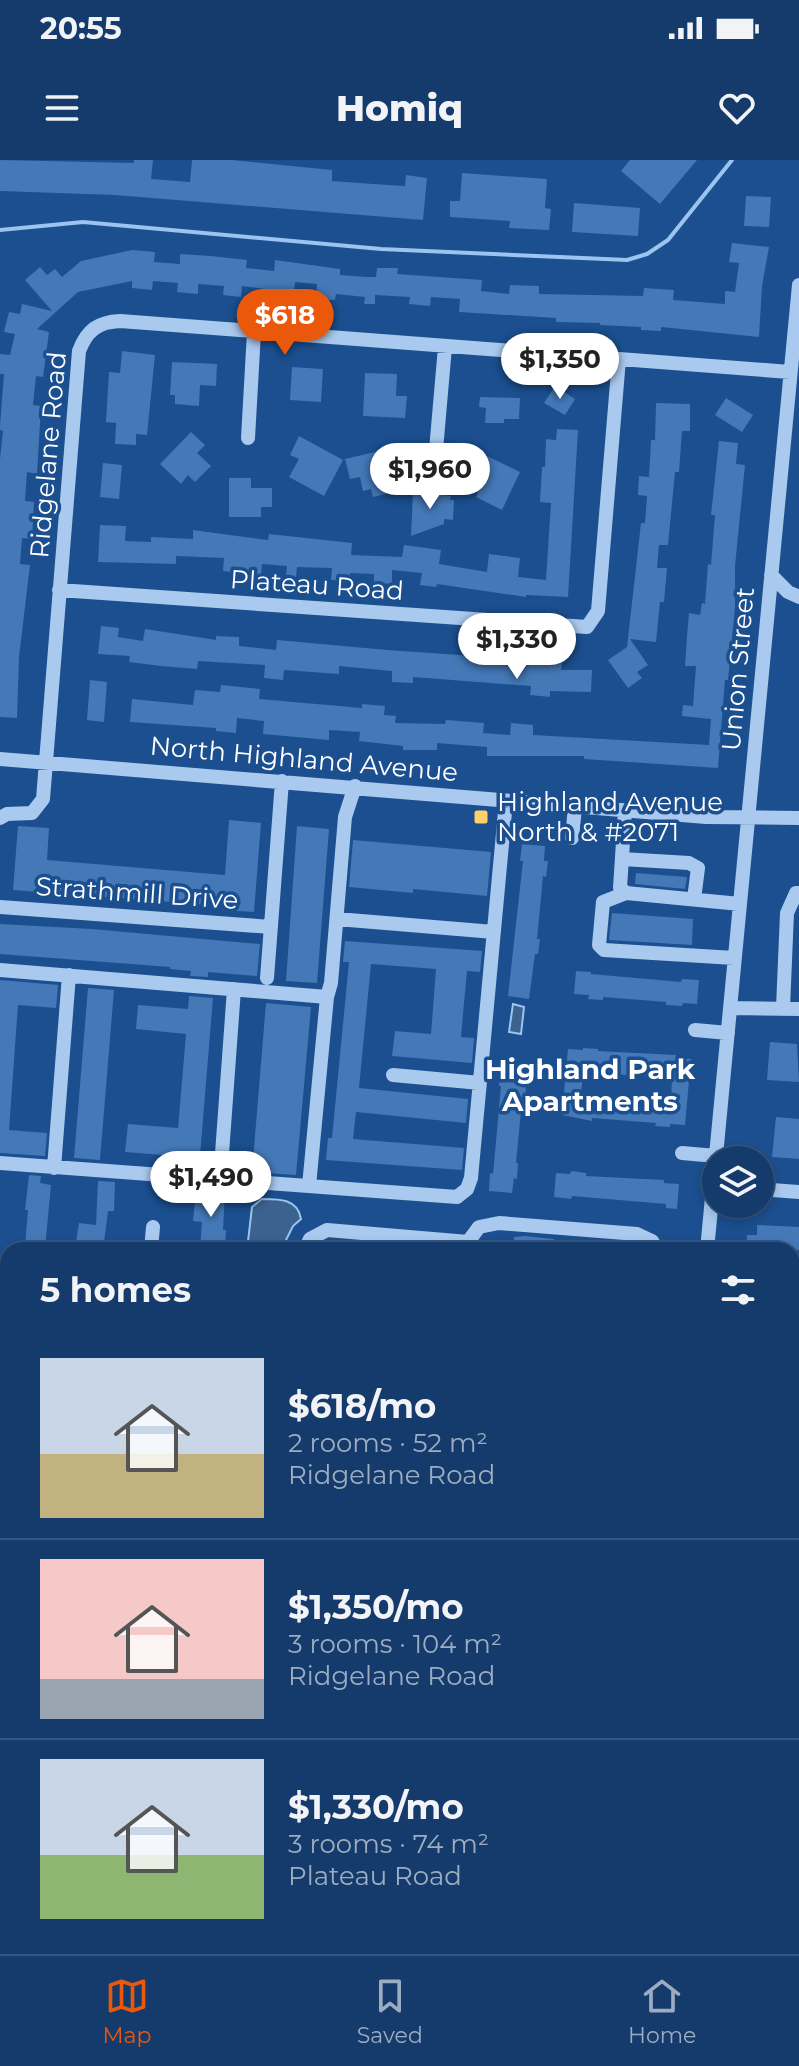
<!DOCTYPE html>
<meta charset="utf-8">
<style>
:root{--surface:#143b6b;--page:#1d4271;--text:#f1f3f6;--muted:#9dadc1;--line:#33557e;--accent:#ea580c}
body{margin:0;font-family:Montserrat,sans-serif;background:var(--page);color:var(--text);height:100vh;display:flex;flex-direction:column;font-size:30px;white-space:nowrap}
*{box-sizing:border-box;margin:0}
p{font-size:26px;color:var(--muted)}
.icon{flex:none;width:44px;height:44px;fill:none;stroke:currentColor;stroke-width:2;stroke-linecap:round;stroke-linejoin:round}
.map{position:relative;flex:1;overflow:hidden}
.side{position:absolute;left:0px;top:1082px;width:800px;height:712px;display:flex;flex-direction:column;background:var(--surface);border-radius:24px 24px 0 0;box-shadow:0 4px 12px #0003,0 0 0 2px var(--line)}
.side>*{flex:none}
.buttons{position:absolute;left:702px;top:986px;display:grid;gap:16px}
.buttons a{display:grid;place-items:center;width:72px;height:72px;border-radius:50%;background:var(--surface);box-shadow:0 4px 12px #0003,0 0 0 2px var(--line);font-size:40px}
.price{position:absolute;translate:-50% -68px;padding:0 18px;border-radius:28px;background:#fff;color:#222;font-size:26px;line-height:52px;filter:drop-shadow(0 2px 4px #0008)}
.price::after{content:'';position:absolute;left:50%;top:48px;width:24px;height:18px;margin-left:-12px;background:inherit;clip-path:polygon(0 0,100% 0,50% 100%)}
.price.current{background:var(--accent);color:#fff}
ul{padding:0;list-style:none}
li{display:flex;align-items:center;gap:24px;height:200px;padding:0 40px}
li+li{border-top:2px solid var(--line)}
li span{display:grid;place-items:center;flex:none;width:224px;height:160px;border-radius:0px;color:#555}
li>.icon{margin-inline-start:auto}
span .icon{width:96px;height:96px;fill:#fffc;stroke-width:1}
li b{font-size:34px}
h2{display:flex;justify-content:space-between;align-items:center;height:96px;padding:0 40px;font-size:34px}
.status{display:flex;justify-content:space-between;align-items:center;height:56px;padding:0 40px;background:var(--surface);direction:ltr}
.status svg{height:22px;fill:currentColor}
header{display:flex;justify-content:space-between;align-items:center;height:104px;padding:0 40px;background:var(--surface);font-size:36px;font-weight:800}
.tabs{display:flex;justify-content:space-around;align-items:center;height:112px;border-top:2px solid var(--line);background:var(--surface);font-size:22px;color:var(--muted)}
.tabs a{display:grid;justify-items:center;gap:4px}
.tabs .current{color:var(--accent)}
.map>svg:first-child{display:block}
</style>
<div class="status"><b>20:55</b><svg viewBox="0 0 49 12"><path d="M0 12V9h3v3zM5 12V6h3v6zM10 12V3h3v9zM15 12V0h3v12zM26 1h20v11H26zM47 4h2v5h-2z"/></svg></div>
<header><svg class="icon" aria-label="menu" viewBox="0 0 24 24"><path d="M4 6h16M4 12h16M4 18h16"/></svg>Homiq<svg class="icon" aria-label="heart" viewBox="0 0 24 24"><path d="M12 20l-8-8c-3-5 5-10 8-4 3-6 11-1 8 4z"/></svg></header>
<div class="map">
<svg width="799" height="1794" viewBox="0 0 799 1794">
<rect width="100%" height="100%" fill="#1b4f8f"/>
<path fill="#3c6290" stroke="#9cc4f0" stroke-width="2" d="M513,844L524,847L521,874L509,872Z
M262,1039C280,1039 298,1039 301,1059L293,1066L281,1090H247L252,1047Z
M0,1428L8,1429V1496L0,1494Z"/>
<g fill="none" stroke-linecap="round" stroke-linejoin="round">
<path stroke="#9cc4f0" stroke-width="4" d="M0,70L83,62L381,89L627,100L647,94L668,80L732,0"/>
</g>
<path fill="#4478b7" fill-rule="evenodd" d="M0,0L134,3V0H153L151,19L190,22L192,0H232L332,10V21L373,24L405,26L406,15L427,18L423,60L115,35L0,31Z
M630,0H697L660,44L621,11Z
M462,13L547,19L545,48L551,49L549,70L509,68L510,61L450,57V41H460Z
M746,36L771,37L769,67L744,66Z
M574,43L640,48L638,76L572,72Z
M732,83L769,87L762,126L759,177L661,167V171L641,170V167L600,165V163L556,162V158L459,152L460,139L431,137L430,146L409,144L410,137L375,135V144H364L365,137L336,134L335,140L316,139L317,124L295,122L293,141L271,139L272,130L242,126L241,137L223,135L224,126L198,124V134L177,132L178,123L153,121L152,130L132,128V121L78,132L37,169L49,172L43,217L36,216L33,245L41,246L37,314L27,312L25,341L34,342L32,379L22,378L20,404L30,405L19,497L17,558L0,557V299L3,271L0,270V266L4,214H0V194L10,195L15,174L4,172L9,152L20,154L22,144L52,151L25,120L40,107L47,115L55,109L62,117L81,101L132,90L155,92L154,102L180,104V94L211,96L247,100L246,108L274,111L275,100L340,109V115L366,117H376L377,108H398L397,114L482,120L481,131L509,134L510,125L539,126V134L643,136L644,128L674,130L673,140L725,144V131L735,132L739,103L729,102Z
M122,191L155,195L147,275L136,274V285L115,284L116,263L106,262L109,212L120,213Z
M172,202L217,204L216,226L200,225L199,246L175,244V235H170Z
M292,207L323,209L321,242L290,240Z
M365,213L397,214L396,236H407L405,258L363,256Z
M555,226L575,239L565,255L544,243Z
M480,237L520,238L519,259H504V263H485L486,248L479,247Z
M726,238L753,255L742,272L715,255Z
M656,243L690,244V271H682L679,312H675L668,385H659L657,408H667L664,442H660L656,482L630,479L648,505L637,512L642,518L628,528L608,500L627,487L641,363H645L647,336L638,335L639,316L649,317L651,280H655Z
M557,269L578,270L568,437L526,435V437L437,424L436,427L420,425L422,413L392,410V424L374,423V414L350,413V421L331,420L332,408L297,407L296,417H286L287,406L262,404L261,416L223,411L224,398L176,396V404L98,402L100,365L126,366L125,381L151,382V377L193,379V370L268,380L269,374L352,383L351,395L402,397L404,385L441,390L439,404L487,412L489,394L520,398L518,417L546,420L551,343L540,342L542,307H545L546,279L556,280Z
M191,272L205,285L197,293L211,306L195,322L188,315L181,324L160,304Z
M299,276L343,300L324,336L289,317L299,299L290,295Z
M719,281L738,283L736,304L745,305L735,406V448L728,520H725L718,608L584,599V596H487V587L437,583V590H403V586L359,581L360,572L329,570V580L263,574L264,561L237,558L236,573L216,571V568L130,562L132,539L193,545L195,530L220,532L221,525L260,529L259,539L362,548V544L385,546L384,555L396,556L395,563L445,564L446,560L484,563L483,573L510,575L511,563L533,565V575L709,585L711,559L682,556L683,545L693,546L696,506H685L687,476L689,453L700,455L702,443L705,444L708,404L711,405L715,355H711Z
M388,289L398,331L373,337L371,329L363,331L360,317L350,319L345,299Z
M485,295L520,312L502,350L476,337L485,318L476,314Z
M103,303L122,305L119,339L100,337Z
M229,318H251V328H272V347H261V357H229Z
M413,332L451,336L450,340H454L453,360L444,359V364L411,376Z
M101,466L119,468L118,477L143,481L145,469L216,480V476L239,477V486L276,490L277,480L387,490L562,502L561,510H592L591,532L550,531V537L530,535L531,526L413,517V523L392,522V511L339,506V514L284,510L283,520L264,518L265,505L198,501L197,509L161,506L129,502L130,496L98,494Z
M90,520L107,522L104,562L87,560Z
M229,660L261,663L254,752L223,750V746L13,730L18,666L49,668L47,700L225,715Z
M297,666L329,669L317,823L286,821Z
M353,680L491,692L487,736L413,729V733L349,727Z
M522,684L545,686L544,701H548L546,717L543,716L537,779H540L538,794H535L529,839L508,836L523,701H520Z
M636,713L687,717L685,729L635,724Z
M612,753L693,759L692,785L609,780Z
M0,764L92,769L260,784L257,816L208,812V817L190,816L191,811L170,809V807L0,794Z
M345,781L482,791L480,812L467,811L463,854L461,877L474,878L472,903L392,896L395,871L431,874L436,809L371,804L359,928L468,939L466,963L356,952L353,979L464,988L462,1010L326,1000L328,978H332L349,802H343Z
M576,811L591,812V814L681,822L682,819L699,820L697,844L683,843L682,846L666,845V842L603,837V840L588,839L589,835L574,834Z
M0,820L58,825L56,848L18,845L9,970L47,973L45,996L0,993Z
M88,828L114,830L100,1000L74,998Z
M189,836L213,838L199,1008L175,1006V996L125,992L128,964L178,968L186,874L136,869L138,845L188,849Z
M266,843L311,847L296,1015L252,1012Z
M770,882L797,884L799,922L767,920Z
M583,888L598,889V891L676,895V898L691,899L685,965L670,964V967L655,966L656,963L592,958V961L562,955L568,889L583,890ZM583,912L672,918L671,940L670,943L581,935Z
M500,908L525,911L523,925H526L525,941H522L516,1003H518L517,1019L514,1018L512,1033L489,1031L490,1013L493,1014L501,926H499Z
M776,957L799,959V999L772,997Z
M571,1011L586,1013V1016L664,1020V1023L679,1024L677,1049L666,1048V1044L572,1036L571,1039L554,1037L556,1013L570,1014Z
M29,1015L41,1016L40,1023L51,1025L45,1088L25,1086L28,1050H25Z
M98,1021L115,1022L114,1051H108L103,1090H85L86,1084L76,1082L79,1063L96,1065Z
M196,1030L225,1032L223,1070H226L225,1090L200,1088L202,1062L193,1061Z
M757,1065L799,1067V1090H746L747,1075H757Z
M525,1076L554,1079V1090H513L514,1077Z"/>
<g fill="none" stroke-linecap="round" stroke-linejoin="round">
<path stroke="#a9c9ee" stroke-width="14" d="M248,278L254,172
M436,290L445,187
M771,415L788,432L799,437
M59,430L587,467L598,451L619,199
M0,599L706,657L799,658
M625,651L620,728L626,733L740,744
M0,658L7,654L32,653L43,639L79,191C87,170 98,162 120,161L790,212
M572,678L575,647
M622,699L689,703L698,708L694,739
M626,733L603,742L599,785L604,790L734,798
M0,747L271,767
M337,759L494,772
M0,810L327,837
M267,818L282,621
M730,848L799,849
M783,848L787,753L796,733H799
M695,870L728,873
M393,915L480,923
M682,993L716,996
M0,1003L457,1037L467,1029L471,1018L506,641
M54,1008L69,815
M220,1021L234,829
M309,1026L327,837L331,823L345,657L355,626
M760,1029L799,1032
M151,1090L153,1067
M305,1090L310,1079L327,1070L468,1082
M468,1090V1082L479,1067L499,1063L637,1074L652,1081L657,1090
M707,1090L799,125
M792,1216H799
M0,1342L8,1343
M792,1389L799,1390
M792,1768L799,1692
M56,1794V1786
M230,1794L234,1786
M641,1794L642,1786
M686,1794L687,1786
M790,1794V1786"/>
</g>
<rect fill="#ffd166" stroke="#1b4f8f" stroke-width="3" x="473" y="649" width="16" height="16" rx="4"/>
<g text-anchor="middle" stroke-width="7" stroke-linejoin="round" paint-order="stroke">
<g font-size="26" fill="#fff" stroke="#1b4f8f">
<text transform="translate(48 295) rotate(-85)" y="9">Ridgelane Road</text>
<text transform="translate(317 425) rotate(4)" y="9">Plateau Road</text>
<text transform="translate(738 509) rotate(-85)" y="9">Union Street</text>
<text transform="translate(304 599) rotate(5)" y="9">North Highland Avenue</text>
<text transform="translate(137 733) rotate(4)" y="9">Strathmill Drive</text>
</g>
<g font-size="26" fill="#fff" stroke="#1b4f8f" text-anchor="start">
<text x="497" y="651">Highland Avenue<tspan x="497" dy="30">North &amp; #2071</tspan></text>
</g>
<g font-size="28" font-weight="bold" fill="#fff" stroke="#1b4f8f">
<text x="590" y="919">Highland Park<tspan x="590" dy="32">Apartments</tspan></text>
</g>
</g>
</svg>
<div class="buttons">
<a><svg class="icon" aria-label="layers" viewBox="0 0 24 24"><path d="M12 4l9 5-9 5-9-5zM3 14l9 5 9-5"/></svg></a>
</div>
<b class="price current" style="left:285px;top:197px">$618</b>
<b class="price" style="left:560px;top:241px">$1,350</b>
<b class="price" style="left:430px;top:351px">$1,960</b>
<b class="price" style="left:517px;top:521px">$1,330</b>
<b class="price" style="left:211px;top:1059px">$1,490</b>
<section class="side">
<h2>5 homes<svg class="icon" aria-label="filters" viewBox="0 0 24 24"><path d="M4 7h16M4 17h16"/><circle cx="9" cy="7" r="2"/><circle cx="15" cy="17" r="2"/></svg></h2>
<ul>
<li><span style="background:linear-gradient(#c9d6e8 60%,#c2b280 0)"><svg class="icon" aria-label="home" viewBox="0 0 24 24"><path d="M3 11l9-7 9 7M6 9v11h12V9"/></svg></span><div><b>$618/mo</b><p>2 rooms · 52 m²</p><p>Ridgelane Road</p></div></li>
<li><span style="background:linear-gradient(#f6c9c9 75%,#9aa5b1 0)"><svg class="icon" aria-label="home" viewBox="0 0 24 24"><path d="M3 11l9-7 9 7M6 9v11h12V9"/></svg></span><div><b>$1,350/mo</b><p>3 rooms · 104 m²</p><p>Ridgelane Road</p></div></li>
<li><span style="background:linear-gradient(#c9d6e8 60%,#8fb573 0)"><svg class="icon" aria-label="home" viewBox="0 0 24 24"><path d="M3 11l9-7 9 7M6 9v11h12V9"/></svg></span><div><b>$1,330/mo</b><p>3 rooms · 74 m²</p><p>Plateau Road</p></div></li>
</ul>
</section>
</div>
<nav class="tabs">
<a class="current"><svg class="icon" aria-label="map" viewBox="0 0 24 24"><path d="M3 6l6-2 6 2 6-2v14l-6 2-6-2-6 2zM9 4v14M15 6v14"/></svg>Map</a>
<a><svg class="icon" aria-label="saved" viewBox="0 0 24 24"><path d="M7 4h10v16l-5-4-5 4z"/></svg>Saved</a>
<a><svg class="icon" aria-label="home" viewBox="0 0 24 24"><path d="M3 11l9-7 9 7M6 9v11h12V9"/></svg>Home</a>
</nav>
